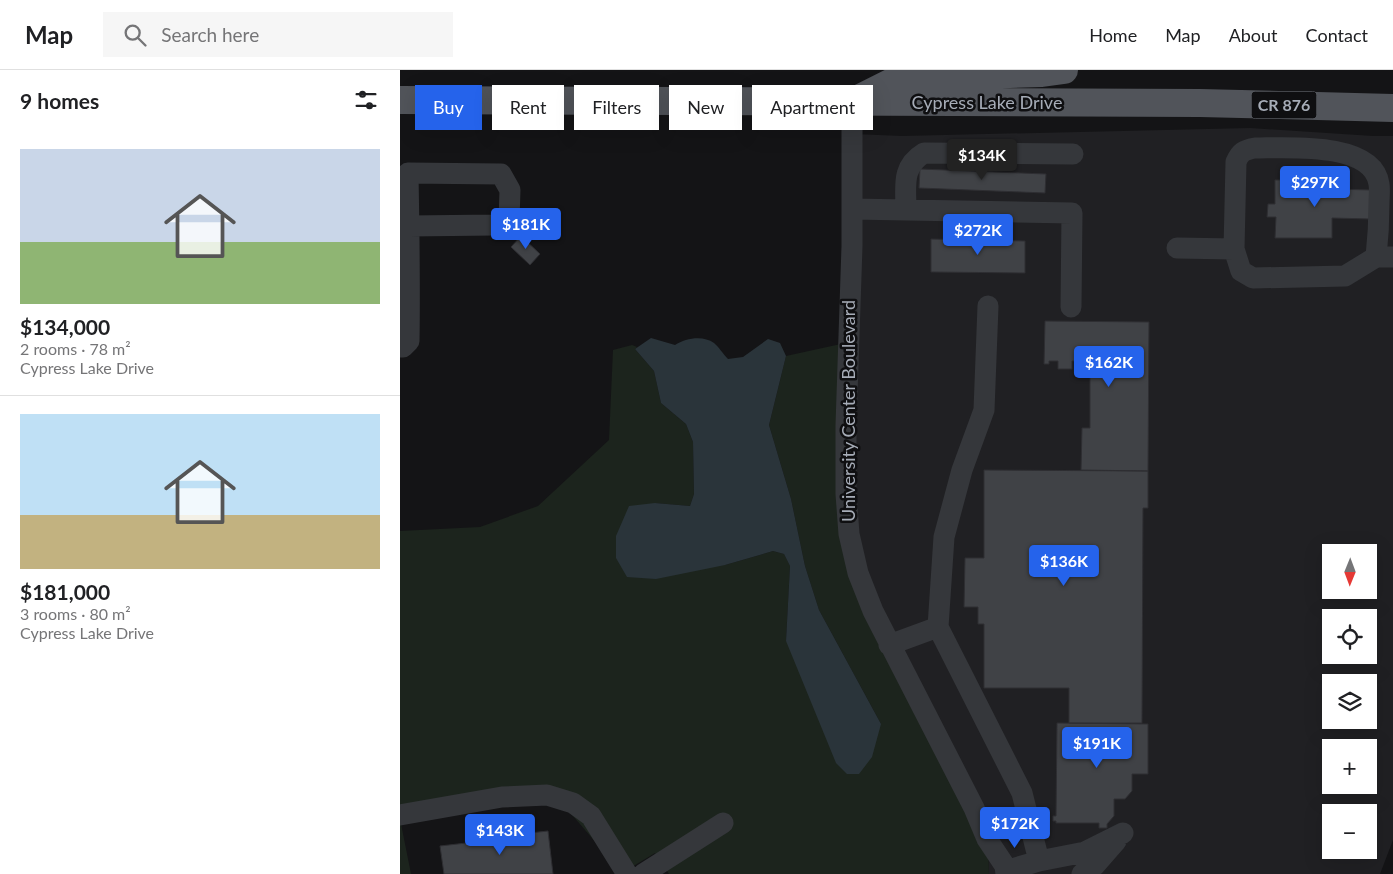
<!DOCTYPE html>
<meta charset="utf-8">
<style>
:root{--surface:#fff;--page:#f6f6f6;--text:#202124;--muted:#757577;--line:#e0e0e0;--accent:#2563eb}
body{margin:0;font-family:Lato,sans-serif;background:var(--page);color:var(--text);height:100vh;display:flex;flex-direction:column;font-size:19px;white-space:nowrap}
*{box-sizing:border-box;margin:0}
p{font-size:16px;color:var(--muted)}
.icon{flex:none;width:28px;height:28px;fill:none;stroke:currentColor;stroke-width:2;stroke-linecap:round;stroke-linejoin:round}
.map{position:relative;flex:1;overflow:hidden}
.panel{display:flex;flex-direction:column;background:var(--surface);width:400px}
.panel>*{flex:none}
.hud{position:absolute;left:15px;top:15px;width:475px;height:45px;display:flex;gap:10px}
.needle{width:32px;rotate:181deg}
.controls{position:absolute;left:922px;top:474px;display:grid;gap:10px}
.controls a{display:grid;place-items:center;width:55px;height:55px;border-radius:0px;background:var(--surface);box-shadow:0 5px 20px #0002;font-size:25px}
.price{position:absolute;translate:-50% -42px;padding:0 11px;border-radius:5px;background:var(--accent);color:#fff;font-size:16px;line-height:32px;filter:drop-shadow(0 1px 2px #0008)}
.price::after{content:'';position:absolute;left:50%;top:30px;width:15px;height:11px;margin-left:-8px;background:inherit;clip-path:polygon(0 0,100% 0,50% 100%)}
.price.current{background:#222;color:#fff}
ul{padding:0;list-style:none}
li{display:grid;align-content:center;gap:10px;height:265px;padding:0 20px}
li+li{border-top:1px solid var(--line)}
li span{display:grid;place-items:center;height:155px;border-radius:0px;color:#555}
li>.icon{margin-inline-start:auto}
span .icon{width:90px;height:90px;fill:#fffc;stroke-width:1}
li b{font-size:21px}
h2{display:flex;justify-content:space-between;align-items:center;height:60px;padding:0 20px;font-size:21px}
.chip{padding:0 18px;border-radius:0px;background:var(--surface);box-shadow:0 5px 20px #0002;font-size:18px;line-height:45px}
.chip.current{background:var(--accent);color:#fff}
header{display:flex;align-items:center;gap:30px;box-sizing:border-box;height:70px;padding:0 25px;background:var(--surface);border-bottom:1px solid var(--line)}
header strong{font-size:24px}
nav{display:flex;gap:28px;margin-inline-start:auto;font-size:18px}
.search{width:350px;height:45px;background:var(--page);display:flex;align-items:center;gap:12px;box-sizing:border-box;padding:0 18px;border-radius:0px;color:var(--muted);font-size:19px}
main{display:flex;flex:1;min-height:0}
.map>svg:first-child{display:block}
</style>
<header>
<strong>Map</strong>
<div class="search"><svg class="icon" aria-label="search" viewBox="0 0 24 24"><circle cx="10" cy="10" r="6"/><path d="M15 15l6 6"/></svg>Search here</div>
<nav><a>Home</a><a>Map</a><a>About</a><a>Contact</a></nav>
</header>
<main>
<section class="panel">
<h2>9 homes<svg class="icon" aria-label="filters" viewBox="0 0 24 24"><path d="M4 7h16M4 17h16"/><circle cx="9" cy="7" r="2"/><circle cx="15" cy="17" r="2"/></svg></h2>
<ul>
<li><span style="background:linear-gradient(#c9d6e8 60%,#8fb573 0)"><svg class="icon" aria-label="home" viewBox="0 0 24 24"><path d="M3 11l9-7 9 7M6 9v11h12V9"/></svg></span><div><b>$134,000</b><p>2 rooms · 78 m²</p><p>Cypress Lake Drive</p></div></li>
<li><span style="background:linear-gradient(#bfe0f5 65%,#c2b280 0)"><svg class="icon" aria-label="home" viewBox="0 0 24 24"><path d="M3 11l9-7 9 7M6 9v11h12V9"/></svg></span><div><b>$181,000</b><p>3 rooms · 80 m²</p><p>Cypress Lake Drive</p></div></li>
</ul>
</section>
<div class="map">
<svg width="993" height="804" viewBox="0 0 993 804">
<rect width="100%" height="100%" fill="#141416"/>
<path fill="#202023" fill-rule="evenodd" d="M850,58L973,66H993V770L980,804H589L588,777L445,486L454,64L502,66ZM931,482H969V520H931ZM931,548H969V585H931ZM931,612H969V650H931ZM931,678H969V715H931ZM931,742H969V780H931Z"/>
<path fill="#1c241d" d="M450,272L445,486L588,777L589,804H269L255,783L222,803L149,718L0,735V461L80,457L138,436L209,370L213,280L232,275L237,277L235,279L254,301L261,333L286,354L293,372L294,424L290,436L255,433L325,495L373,481L384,484L390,496L386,571L481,654L419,540L405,496L391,429L369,355L386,286Z
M0,749L11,804H0Z"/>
<path fill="#2a343a" d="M251,268L275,275C286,268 303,265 314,273C319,277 323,284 328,289L343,287L368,269L380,273L386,286L369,355L391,429L405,496L419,540L481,654L472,687L459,704H447L436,693L386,571L390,496L384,484L373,481L325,495L256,509L227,507L216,488V466L229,436L255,433L290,436L294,424L293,372L286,354L261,333L254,301L235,279Z"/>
<path fill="#404246" stroke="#2e2e32" d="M520,99L646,104L645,123L519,118Z
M875,110H932V119L971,120L970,149L932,148V168H875L876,147H867L868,134H875Z
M121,166L140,184L130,195L111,177Z
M531,169L625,171V203L531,202Z
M645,251L749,252L748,401L681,400L682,358H690V291H672V299H658V291H649V294H644Z
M584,400L748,401V438H743L742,653H669V618H584V554H578V537H564L565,488H584Z
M657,653L748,654V704H732V721L725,729H714V746L707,754V758H699V753H656V751H653V746H656Z
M148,761L153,804H44L40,776L93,770V767Z"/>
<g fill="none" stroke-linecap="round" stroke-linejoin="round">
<path stroke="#35373b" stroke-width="21" d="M452,32V176L446,355V424L449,464L458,503L473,541L574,738L587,769L605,796L606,804
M452,139L672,143L671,237
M506,140C506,116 501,97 524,83L673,84
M777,178L834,179L841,201L853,208L945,206L976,187H993
M834,179L836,92C840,82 844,80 855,78C886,78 973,71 979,114C980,120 979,127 979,133C979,151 978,169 976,187
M588,236L584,340L562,400L544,467L538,557L622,723L639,791
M0,277H3L9,271C10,215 9,159 8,103L101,104L110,120L109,150L95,155L9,156
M489,575L538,557
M0,745L102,727L147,725L173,733L191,746L227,804
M612,799L639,791L685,782L723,763
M243,804L323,753
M682,804L695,795L716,771"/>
<path stroke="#51545a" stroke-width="28" d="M458,29L494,11L510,7L642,3L664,0
M0,30L800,33L993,38"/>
</g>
<g text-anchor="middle" stroke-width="5" stroke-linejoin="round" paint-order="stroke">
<rect fill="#0f0f11" stroke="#797d85" stroke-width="1" x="851.5" y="21.5" width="65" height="27" rx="4"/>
<g font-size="16" font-weight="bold" fill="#a6acb7">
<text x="884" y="41">CR 876</text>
</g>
<g font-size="18" fill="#a6acb7" stroke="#0f0f11">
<text x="587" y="39">Cypress Lake Drive</text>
<text transform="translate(449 341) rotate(-90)" y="6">University Center Boulevard</text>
</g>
</g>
</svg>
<div class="controls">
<a><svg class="needle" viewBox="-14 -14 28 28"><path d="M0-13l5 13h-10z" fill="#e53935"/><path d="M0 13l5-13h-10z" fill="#757577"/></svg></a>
<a><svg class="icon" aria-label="locate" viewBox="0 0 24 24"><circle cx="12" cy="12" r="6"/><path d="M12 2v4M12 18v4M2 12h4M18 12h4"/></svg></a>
<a><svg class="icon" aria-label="layers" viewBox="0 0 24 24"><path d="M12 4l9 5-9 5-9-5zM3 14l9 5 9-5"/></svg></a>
<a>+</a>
<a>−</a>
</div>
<b class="price current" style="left:582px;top:111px">$134K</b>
<b class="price" style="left:915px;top:138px">$297K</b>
<b class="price" style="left:126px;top:180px">$181K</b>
<b class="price" style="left:578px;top:186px">$272K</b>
<b class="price" style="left:709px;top:318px">$162K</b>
<b class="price" style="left:664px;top:517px">$136K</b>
<b class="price" style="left:697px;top:699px">$191K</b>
<b class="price" style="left:615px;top:779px">$172K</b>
<b class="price" style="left:100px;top:786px">$143K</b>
<div class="hud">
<a class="chip current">Buy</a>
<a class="chip">Rent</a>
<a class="chip">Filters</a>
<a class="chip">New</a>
<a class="chip">Apartment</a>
</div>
</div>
</main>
